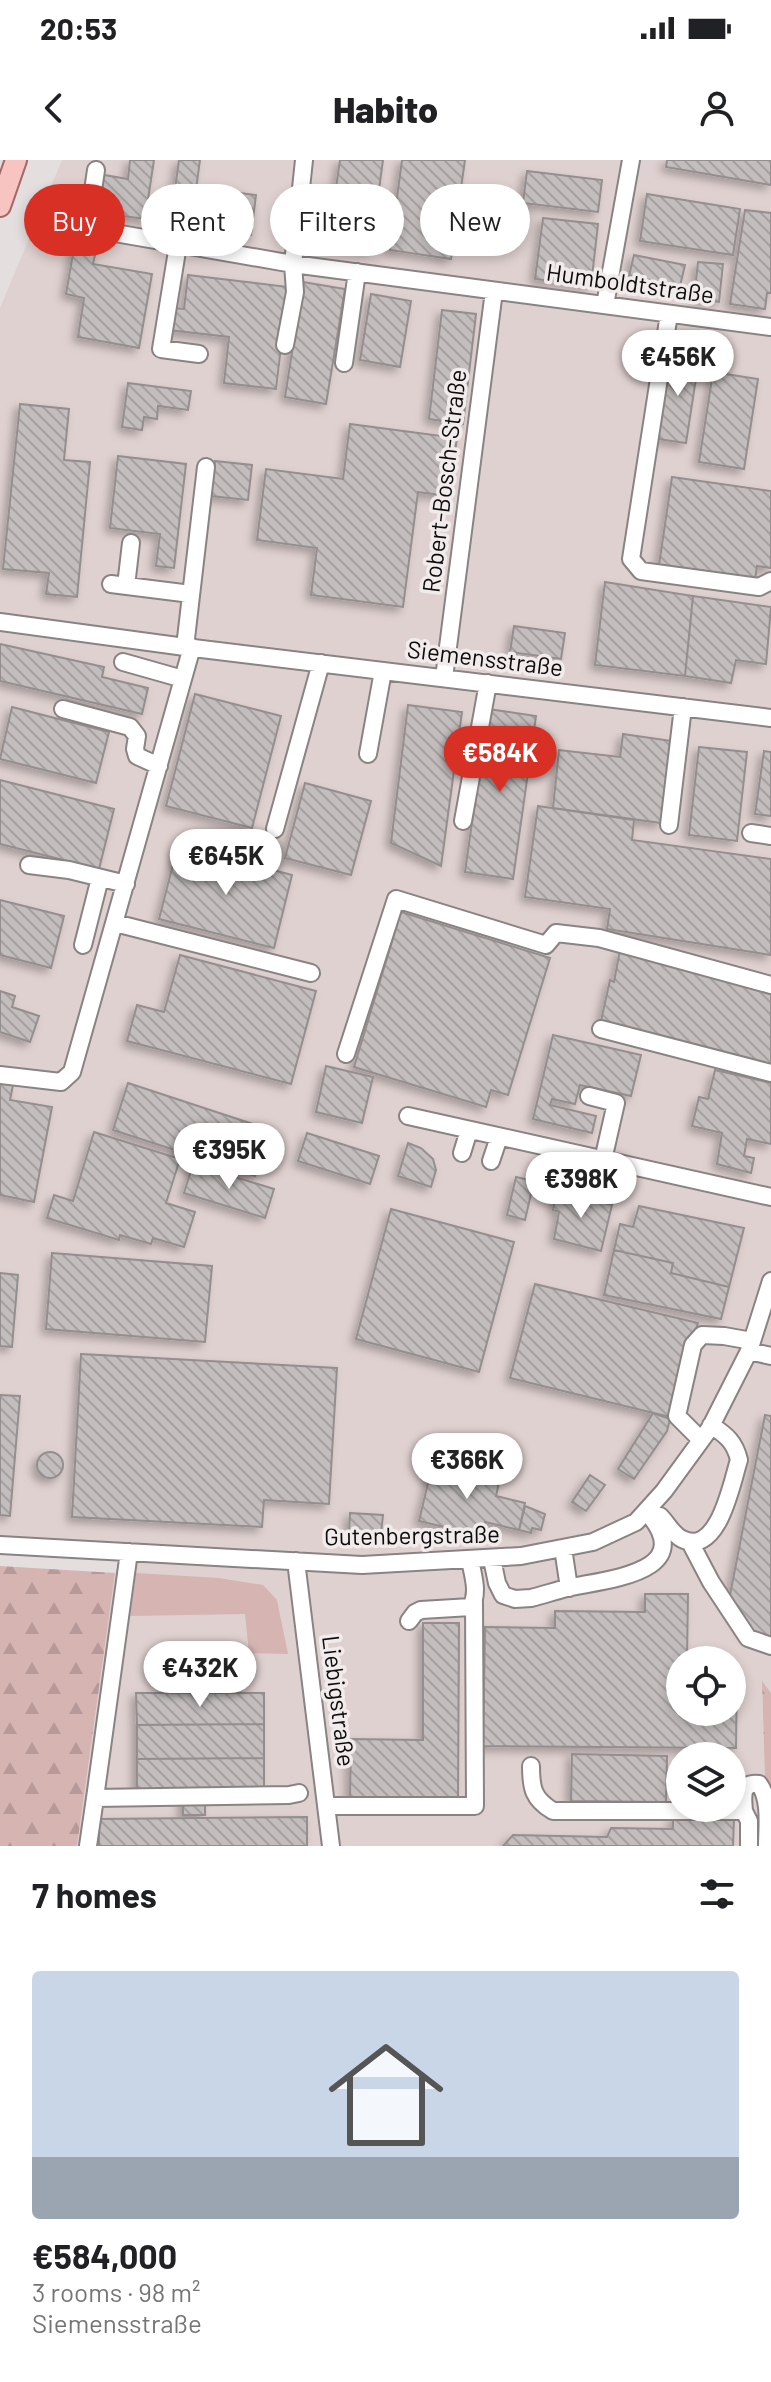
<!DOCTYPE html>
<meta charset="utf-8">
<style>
:root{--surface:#fff;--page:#f6f6f6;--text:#202124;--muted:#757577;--line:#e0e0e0;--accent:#d93025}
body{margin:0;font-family:Barlow,sans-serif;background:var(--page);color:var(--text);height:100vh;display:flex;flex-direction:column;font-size:30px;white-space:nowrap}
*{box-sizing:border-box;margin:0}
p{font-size:26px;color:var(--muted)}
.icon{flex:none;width:44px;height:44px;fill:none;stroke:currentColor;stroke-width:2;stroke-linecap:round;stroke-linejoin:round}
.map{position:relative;height:1686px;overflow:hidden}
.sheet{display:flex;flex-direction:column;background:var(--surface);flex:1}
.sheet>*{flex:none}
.guide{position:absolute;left:24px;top:24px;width:724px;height:72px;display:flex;gap:16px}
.tools{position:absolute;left:666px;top:1486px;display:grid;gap:16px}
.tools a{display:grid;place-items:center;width:80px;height:80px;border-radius:50%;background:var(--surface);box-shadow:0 4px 12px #0003;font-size:40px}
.price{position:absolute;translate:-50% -68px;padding:0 18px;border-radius:28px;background:#fff;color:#222;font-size:26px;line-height:52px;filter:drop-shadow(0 2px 4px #0008)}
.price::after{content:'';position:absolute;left:50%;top:48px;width:24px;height:18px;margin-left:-12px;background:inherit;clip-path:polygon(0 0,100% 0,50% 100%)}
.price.active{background:var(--accent);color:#fff}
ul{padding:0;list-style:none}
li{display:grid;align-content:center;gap:16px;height:424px;padding:0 32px}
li+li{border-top:2px solid var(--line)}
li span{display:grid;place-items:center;height:248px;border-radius:8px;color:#555}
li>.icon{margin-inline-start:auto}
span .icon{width:144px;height:144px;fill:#fffc;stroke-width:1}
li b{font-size:34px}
h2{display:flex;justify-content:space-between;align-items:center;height:96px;padding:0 32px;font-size:34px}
.pill{padding:0 28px;border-radius:36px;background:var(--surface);box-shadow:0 4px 12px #0003;font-size:28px;line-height:72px}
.pill.active{background:var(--accent);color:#fff}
.status{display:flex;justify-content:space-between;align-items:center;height:56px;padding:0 40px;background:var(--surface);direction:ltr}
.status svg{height:22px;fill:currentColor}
header{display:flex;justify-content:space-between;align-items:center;height:104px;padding:0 32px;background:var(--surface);font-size:36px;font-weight:800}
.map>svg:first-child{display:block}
</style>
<div class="status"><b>20:53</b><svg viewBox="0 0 49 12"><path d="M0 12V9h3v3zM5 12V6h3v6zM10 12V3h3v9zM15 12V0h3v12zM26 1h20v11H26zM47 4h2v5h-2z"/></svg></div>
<header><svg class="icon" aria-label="back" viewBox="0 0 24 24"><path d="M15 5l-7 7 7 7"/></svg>Habito<svg class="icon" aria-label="person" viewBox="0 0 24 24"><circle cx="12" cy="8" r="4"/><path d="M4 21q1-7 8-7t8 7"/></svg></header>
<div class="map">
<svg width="771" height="1686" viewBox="0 0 771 1686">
<defs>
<pattern id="forest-firs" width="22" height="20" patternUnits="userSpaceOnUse" patternTransform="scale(2)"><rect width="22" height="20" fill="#d6b4b2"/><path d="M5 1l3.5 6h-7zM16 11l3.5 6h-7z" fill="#b69998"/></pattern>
<pattern id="building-back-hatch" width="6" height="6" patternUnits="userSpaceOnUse" patternTransform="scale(2)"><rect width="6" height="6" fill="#c3bdbd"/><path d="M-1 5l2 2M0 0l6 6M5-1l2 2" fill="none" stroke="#a6a1a1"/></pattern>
<filter id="shadow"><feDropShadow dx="-4.5" dy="4.5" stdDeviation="4" flood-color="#0004"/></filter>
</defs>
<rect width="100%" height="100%" fill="#e4dede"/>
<path fill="#dfd1d0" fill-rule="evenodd" d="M62,0H771V1533L762,1523L767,1686H77L115,1413L128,1392L0,1384V148ZM680,1500H732V1552H680ZM680,1596H732V1648H680Z"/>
<path fill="#d6b4b2" d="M136,1413L219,1418L263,1425L277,1440L288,1494L249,1493L245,1454L130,1456Z"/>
<path fill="url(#forest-firs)" d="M0,1406L115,1413L77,1686H0Z
M762,1521L771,1533V1686H767Z"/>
<path fill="url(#building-back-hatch)" stroke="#948f8e" stroke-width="2" filter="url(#shadow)" d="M130,0H154L145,59L93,52L98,14L128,19Z
M179,0H200L191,66L170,64Z
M340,0H383L371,89L328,84Z
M402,0H465L451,99L390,90Z
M667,0H771V25L666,7Z
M527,11L602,20L598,52L523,43Z
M232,32L256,35L251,75L226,72Z
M647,34L740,49L733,95L640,81Z
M745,50L771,53V133H767L765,149L730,144Z
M543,58L598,64L591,126L535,119Z
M75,82L97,86L93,104L152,114L139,188L78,177L84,138L66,134Z
M634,95L685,105L680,126L629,116Z
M698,102L723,104L719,142L694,139Z
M188,115L288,127L276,229L224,223L229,177L169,170L172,148L184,149Z
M303,122L345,129L326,244L285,237Z
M371,134L411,141L400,207L360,200Z
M442,150L476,154L463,264L429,259Z
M670,194L699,199L686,283L658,279Z
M713,212L758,219L744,309L699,302Z
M128,223L191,231L188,250L158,246L157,259L144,257L142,270L122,267Z
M20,244L69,249L64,300L90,302L77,437L46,434L49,413L3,409Z
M350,264L457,278L449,336L418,332L403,447L311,435L317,388L257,380L266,309L343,319Z
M118,296L186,304L174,408L156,406L160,374L110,368Z
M215,301L252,305L248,340L211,336Z
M672,317L771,331V408L757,406L755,420L659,405Z
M605,422L693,436L685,516L595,505Z
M693,436L771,447L766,504L736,500L731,523L685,516Z
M514,466L565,473L561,499L510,492Z
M0,484L104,507L102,517L148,528L142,554L0,521Z
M195,534L281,556L252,668L166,646Z
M408,545L462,552L441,706L391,683Z
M12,547L109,572L96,623L0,599Z
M488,549L536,556L513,719L465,712Z
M623,574L672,581L661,663L553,648L559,590L620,597Z
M699,587L747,592L737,681L689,675Z
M764,591L771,592V656L755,654Z
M0,620L114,649L99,709L0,684Z
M305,623L371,641L351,715L285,698Z
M538,646L634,660L632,680L771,699V795L607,769L610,749L525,737Z
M178,685L292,715L274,788L159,759Z
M0,740L64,756L51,808L0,795Z
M401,752L550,798L508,935L491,930L486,947L354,907Z
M620,790L771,831V907L601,861L610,820L614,822Z
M180,795L316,831L291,924L127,881L137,845L164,852Z
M0,831L15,836L12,847L39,856L30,882L0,872Z
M553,875L641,895L631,936L580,925L575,944L552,939L550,945L596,956L592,973L533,959Z
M326,906L373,917L362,963L316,952Z
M715,910L771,923V984L747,979L744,996L754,998L751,1013L717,1004L722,973L692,966L699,937L708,939Z
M0,922L13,925L10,940L52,947L34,1042L0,1035Z
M128,923L271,970L255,1016L113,970Z
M94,972L180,999L166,1043L195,1052L184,1087L153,1078L151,1084L120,1075L119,1080L47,1058L54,1035L73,1041Z
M307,973L379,996L370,1024L298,1001Z
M408,983L421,988L433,999L436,1010L431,1027L398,1016Z
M193,1004L274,1029L265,1058L184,1033Z
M516,1017L534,1021L525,1060L507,1055Z
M556,1030L605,1040V1043L612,1045L601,1091L554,1079L559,1052L553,1050Z
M639,1046L744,1068L729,1127L671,1113L673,1103L614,1090L620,1064L633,1067Z
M391,1049L514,1082L479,1212L356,1179Z
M614,1090L673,1103L671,1113L729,1127L721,1159L604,1135Z
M52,1093L212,1106L205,1182L46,1169Z
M0,1113L18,1115L12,1187L0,1186Z
M535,1124L698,1163L670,1257L510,1218Z
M81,1194L337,1208L329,1344L264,1340L262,1367L72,1357Z
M0,1235L20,1236L10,1356L0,1355Z
M653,1253L670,1259L667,1271L634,1319L618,1309Z
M765,1255L771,1256V1478L748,1473L729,1440Z
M37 1305a13 13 0 1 1 26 0a13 13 0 1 1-26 0Z
M433,1302L500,1318L496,1336L525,1343L519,1370L485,1362L482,1376L419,1361Z
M590,1315L605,1325L586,1351L572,1342Z
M525,1346L545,1354L541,1370L532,1368L531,1373L519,1370Z
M350,1353L383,1355L381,1374L349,1372Z
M645,1434H688L687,1500H680V1552H732V1509H737L736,1588L483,1586L485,1467L555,1468V1451L645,1452Z
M423,1463H459L458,1638L350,1637L351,1579L423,1580Z
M136,1533H264V1564L137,1565Z
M264,1564V1598L137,1599V1565Z
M572,1594L667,1596L666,1642L571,1641Z
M264,1598V1631L137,1632V1599Z
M183,1632H205V1655H183Z
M673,1656L734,1657L733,1686H503L513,1675L607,1677L611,1668L673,1669Z
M307,1657V1686H99V1659Z"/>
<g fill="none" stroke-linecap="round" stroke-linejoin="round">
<g stroke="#898383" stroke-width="20">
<path id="minor" d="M96,10L89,58L92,69L293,104L771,167
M178,85L161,189L199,194
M605,145L631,0
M669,154L631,399L641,411L759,427L771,421
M285,185L295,132L293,104L304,0
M344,203L357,112
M111,424L191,434
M126,426L131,383
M0,462L185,487L771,558
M185,487L206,307
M123,502L183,519
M444,518L494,131
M63,549L130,567L137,576L135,589L137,596L159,606
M368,594L383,511
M463,661L488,523
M669,665L683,547
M275,669L321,503
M751,673L771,676
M29,705L69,710L126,724
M115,763L311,813
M83,785L100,718
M601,869L771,913
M346,894L396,739L546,785L556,773L599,778L771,825
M0,915L61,922L72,912L192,487
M589,936L616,943L603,1000
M408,956L771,1037
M462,993L469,970
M491,1001L499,977
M749,1191L771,1196
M701,1280L677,1256L693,1185L702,1175L724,1176L752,1181
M660,1356C667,1363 673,1375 682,1379C719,1397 732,1321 739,1300C735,1282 726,1275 711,1265
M690,1382L711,1422L748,1478L771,1486
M0,1385L362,1405L521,1396L593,1382L636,1362L664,1331L710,1268L749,1191L771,1121
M563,1388L569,1428
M129,1392L95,1638L289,1635L299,1633
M492,1399L497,1423L503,1435L515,1439L531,1438C543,1435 555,1431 567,1428C607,1419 701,1413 646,1351
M296,1401L331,1686
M409,1461L415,1453L421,1450L471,1447C479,1432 473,1416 470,1400
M531,1606C531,1628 533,1639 553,1651H744L749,1661V1686
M326,1646H475L474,1441
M744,1651C743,1637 740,1622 759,1624C771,1640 767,1667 767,1686
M88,1686L95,1638"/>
</g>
<g stroke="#a26967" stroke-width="24">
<path id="major" d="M0,46L16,0"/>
</g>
<use href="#minor" stroke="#fff" stroke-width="16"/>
<use href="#major" stroke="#f7c4c2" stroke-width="20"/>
</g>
<g text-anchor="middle" stroke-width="7" stroke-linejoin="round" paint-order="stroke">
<g font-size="24" fill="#0d0b0b" stroke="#f1ebeb">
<text transform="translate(630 124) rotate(8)" y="8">Humboldtstraße</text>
<text transform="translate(445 321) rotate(-83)" y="8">Robert-Bosch-Straße</text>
<text transform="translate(485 499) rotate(7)" y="8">Siemensstraße</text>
<text transform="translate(412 1376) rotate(-1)" y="8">Gutenbergstraße</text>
<text transform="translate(338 1541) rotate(83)" y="8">Liebigstraße</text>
</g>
</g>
</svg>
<div class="tools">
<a><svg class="icon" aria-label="locate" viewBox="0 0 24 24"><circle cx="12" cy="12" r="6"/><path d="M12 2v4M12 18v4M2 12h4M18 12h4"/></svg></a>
<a><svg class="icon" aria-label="layers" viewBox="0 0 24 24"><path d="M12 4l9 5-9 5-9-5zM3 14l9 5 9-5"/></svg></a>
</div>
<b class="price" style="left:678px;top:238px">€456K</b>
<b class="price active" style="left:500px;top:634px">€584K</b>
<b class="price" style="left:226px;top:737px">€645K</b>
<b class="price" style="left:229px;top:1031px">€395K</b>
<b class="price" style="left:581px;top:1060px">€398K</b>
<b class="price" style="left:467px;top:1341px">€366K</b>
<b class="price" style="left:200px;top:1549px">€432K</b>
<div class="guide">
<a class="pill active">Buy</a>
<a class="pill">Rent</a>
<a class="pill">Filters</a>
<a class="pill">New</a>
</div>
</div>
<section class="sheet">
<h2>7 homes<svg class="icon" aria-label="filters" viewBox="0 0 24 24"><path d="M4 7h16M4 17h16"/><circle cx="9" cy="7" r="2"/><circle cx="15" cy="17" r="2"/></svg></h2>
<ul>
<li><span style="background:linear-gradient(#c9d6e8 75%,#9aa5b1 0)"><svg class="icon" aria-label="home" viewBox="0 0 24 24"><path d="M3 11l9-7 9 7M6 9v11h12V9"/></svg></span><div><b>€584,000</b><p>3 rooms · 98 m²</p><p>Siemensstraße</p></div></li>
</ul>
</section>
